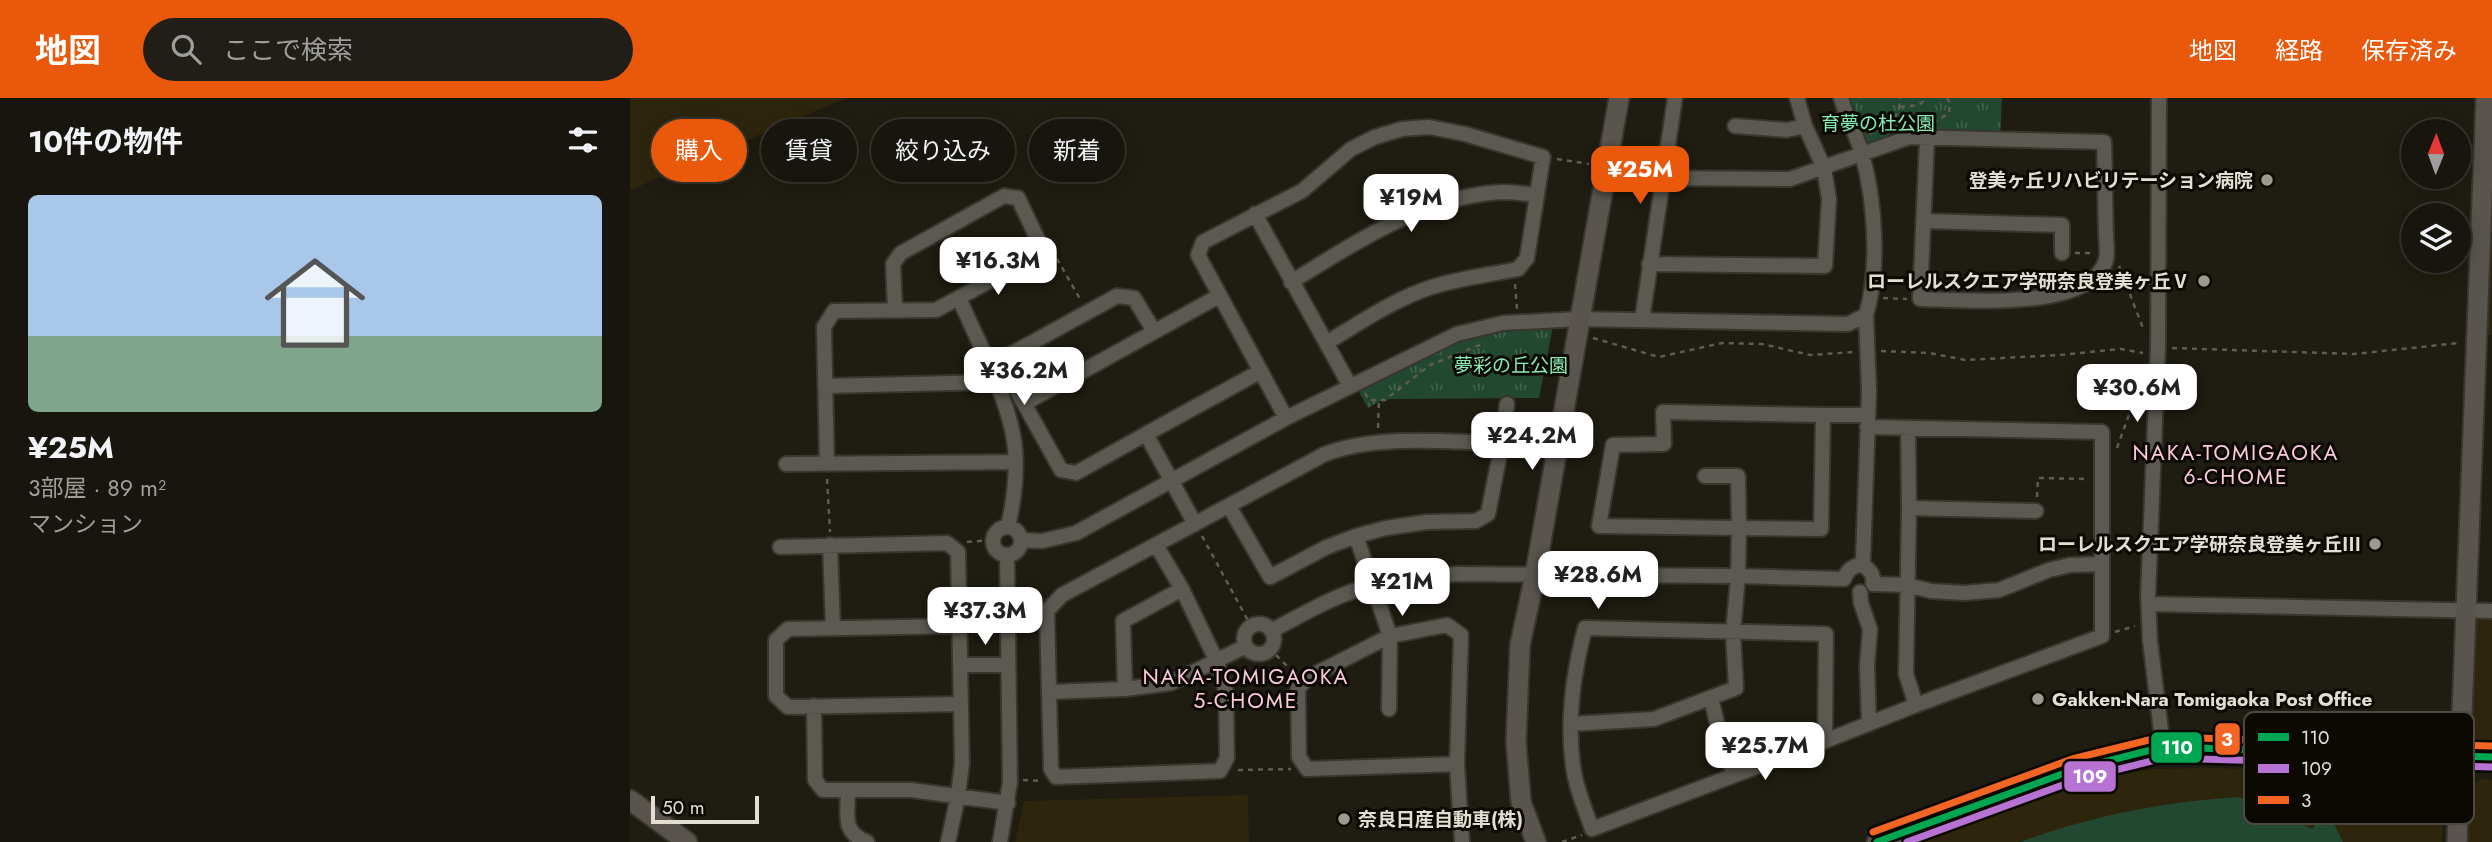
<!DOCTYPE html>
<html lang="ja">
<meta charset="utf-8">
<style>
:root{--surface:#17150d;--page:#201e16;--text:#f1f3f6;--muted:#9e9f9d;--line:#36342e;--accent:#ea580c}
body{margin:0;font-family:Jost,"Noto Sans JP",sans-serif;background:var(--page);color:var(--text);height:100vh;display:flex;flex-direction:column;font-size:26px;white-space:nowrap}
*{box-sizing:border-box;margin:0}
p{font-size:23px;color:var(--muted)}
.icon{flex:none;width:38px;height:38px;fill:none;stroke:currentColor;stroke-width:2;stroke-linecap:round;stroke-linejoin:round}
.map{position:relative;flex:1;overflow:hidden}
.side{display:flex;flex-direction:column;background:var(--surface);width:630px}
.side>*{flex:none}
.top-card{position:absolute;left:21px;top:21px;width:665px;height:63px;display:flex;gap:14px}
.needle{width:46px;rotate:1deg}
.buttons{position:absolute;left:1771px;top:21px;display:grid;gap:14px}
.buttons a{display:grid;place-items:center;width:70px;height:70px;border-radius:50%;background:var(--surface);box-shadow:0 4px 18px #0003,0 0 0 2px var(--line);font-size:35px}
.scale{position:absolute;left:21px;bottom:18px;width:108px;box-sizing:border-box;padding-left:7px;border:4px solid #e2ded2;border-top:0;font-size:19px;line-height:24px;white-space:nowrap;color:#e2ded2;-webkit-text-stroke:5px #0c0903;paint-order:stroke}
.price{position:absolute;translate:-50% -60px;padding:0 16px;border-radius:14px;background:#fff;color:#222;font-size:23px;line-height:46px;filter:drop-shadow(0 2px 4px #0008)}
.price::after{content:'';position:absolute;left:50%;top:42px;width:21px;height:16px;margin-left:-10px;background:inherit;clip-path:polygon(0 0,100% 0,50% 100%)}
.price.on{background:var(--accent);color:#fff}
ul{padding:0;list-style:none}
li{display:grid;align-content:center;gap:14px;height:371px;padding:0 28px}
li span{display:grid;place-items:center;height:217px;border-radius:10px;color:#555}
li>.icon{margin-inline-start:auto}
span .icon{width:126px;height:126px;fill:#fffc;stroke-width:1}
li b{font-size:30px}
h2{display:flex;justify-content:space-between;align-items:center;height:84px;padding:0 28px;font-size:30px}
.tag{padding:0 24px;border-radius:32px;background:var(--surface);box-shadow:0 4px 18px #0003,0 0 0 2px var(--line);font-size:24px;line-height:63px}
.tag.on{background:var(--accent);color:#fff}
header{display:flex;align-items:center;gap:42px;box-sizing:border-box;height:98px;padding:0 35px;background:var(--accent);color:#fff}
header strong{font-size:33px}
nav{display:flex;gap:38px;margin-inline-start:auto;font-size:24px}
.search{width:490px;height:63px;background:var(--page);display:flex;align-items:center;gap:18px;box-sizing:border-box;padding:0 24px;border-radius:38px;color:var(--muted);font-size:26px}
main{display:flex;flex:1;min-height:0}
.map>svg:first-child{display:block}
</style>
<header>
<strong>地図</strong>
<div class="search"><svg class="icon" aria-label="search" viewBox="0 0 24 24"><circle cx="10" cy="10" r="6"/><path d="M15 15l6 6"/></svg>ここで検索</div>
<nav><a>地図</a><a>経路</a><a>保存済み</a></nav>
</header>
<main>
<section class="side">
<h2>10件の物件<svg class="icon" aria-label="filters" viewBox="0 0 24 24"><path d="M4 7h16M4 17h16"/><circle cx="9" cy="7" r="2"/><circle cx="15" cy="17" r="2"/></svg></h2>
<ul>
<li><span style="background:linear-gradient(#a9c7e8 65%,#7fa58c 0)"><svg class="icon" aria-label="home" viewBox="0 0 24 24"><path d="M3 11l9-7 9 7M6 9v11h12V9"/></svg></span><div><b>¥25M</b><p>3部屋 · 89 m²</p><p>マンション</p></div></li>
</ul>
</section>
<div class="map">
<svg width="1862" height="744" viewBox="0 0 1862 744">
<defs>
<pattern id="park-tufts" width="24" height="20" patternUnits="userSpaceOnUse" patternTransform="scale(1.75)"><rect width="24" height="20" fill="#224831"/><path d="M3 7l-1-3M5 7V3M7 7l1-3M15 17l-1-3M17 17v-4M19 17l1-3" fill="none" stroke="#42624e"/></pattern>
</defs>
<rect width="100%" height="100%" fill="#1f1c11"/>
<path fill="#2d260c" d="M0,0H216L0,92Z
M1862,1V237H1852Z
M1847,519L1862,520V652L1850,651L1840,637L1842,525Z
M1579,670L1664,672L1676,676L1733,679L1739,676L1800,677L1814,688L1812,744H1291L1449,686L1483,678L1522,671Z
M1851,681L1862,682V744H1836L1838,691Z
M618,697L619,744H385L394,703Z"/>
<path fill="url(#park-tufts)" d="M1211,0H1372L1370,41H1297L1232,54Z
M914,228H923L909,300L761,301L750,303L738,310L728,292L811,248L856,236Z"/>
<path fill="#224831" d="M1608,699L1644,713L1682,731L1692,719L1703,724L1713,744H1390C1461,718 1532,704 1608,699Z"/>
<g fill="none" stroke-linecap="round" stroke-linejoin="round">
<g stroke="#38362e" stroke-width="18">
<path id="street" d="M1529,0L1528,249L1518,498L1520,543L1533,649
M1105,28L1157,32L1175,28
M1031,80L1160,81L1280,39L1474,44C1475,74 1475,105 1476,135C1476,143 1478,155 1476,162C1461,214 1331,202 1290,201L1297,41
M625,116L720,288
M1295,123L1432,127V155
M1019,166L1195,168L1199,101L1194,70L1175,28L1167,0
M661,184C727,144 795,97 874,94C885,94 896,96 907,97
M329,200C347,242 377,297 384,342C388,369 384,402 378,429
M1012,222L1045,0
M524,233L504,200L487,198L381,256L375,271L431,372L446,375L516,336L565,426
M195,288L365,284
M395,305L589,198
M656,320L568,157L573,144L672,93L721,51L745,39L772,31L799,29L835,36L913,59L897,160L888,171C859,177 830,180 802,189C764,201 730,225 696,245
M1237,329L1472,334V538L1286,607L1276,576L1279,410L1278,330
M516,336L631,273
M156,366L385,364
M197,366L194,229L204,213L306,212L404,159L409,144L388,100L374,98L271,155L263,166L265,211
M1075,378H1108L1109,430L969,428L983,347L1034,346L1033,314L1193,317
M599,408L640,479L697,449L726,438L756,430L797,424L846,423L858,416L872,345
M1279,410L1406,413
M363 443a14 14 0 1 1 28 0a14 14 0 1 1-28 0Z
M726,438L760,538L759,611
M391,442L412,443L446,435L656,320L827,236L873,225L949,221L1218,226L1236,217C1250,171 1245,102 1232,56C1227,37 1216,19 1211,0
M200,447L203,530
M526,447L552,491L587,564L596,594L597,660L590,673L426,679L421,671L417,513L432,497L695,356C747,336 816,344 872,345L877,306
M150,449L317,445L328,454L332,665L328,698L318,744
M1231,466C1239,471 1244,475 1243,486L1277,487L1301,493L1334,495L1369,492L1419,472L1440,467L1471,466
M1231,466L1233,462L1239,293L1236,217
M1230,494L1231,505L1240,531L1237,568L1239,626
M1519,506L1862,513
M614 541a15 15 0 1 1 30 0a15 15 0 1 1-30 0Z
M330,528L158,531L146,542V598L158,609L330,606
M955,530L1196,536L1195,643L962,731C956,713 947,693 944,674C936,627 943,576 955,530Z
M641,533C664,521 686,508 710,498C747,483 788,479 827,476L1108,478L1214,481C1217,472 1222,469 1231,466
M331,567H378
M495,591L493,523L552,491
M420,594L495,591L541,585L616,548
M1081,600L1088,629L1104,677
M184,608L185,682L193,692H281L378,705
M941,626L1024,621L1106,590L1103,535L1108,478L1109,430L1191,431L1193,317H1238
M1195,643L1286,607
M827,666L677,671L669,659L668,590L679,579L760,538L817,527L831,537L827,666L832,744
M218,693C218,716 211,734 237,744
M370,744L380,684L377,458"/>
</g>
<g stroke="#38362e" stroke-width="23">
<path id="secondary" d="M0,702L57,744
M906,744L891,704L886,644L890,547L905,477L989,0
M1247,744L1446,671L1533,649L1862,659
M1827,744L1856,0"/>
</g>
<path stroke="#5f5c54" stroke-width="2.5" stroke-dasharray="5 5" stroke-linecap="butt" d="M1270,9L1289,7L1297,0
M1303,25L1319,15L1320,5L1317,0
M1253,30L1262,29
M1239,36C1256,28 1271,21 1270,0
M927,61L959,66
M422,152L450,201
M1445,155H1462
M1489,168L1513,230
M885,186L887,211
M1253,200L1277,201
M963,240L1029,259L1092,245L1132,246L1180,257L1224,254
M1542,250L1724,256L1829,245
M1251,253L1300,255L1335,262L1429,257L1491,251L1513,255
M735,295L739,302H755L800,267L852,246
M748,330L749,302
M1487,350L1511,283
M197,381L200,434
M1407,399L1408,380L1458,381
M572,438L621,528
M337,444L362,442
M1485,534L1505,528
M646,557L663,574
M608,672L661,671
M393,682L411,683
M932,744L952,737"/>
<use href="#street" stroke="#5b5951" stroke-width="14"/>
<use href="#secondary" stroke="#5a544e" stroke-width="19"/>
<g stroke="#0c0903" stroke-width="12">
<path id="bus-1" d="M1247,744L1446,671L1533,649L1862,659"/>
</g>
<g stroke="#0c0903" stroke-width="12">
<path id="bus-2" d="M1277,744L1449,681L1534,660L1862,669"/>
</g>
<g stroke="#0c0903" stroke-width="12">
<path id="bus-3" d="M1243,734L1442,661L1531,639L1862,648"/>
</g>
<use href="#bus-1" stroke="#00a651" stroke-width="7"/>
<use href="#bus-2" stroke="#b673d3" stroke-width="7"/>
<use href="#bus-3" stroke="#f26522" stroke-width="7"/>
</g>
<g fill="#9e9a8e" stroke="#0c0903" stroke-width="2.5">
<circle cx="1637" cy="82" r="7"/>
<circle cx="1574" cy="183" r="7"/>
<circle cx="1745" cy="446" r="7"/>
<circle cx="1408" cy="601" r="7"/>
<circle cx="714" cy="721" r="7"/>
</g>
<g text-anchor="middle" stroke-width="6" stroke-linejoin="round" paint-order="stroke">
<g font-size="19" fill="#88ebb1" stroke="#0c0903">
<text x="1248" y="32">育夢の杜公園</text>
<text x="881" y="274">夢彩の丘公園</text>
</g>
<g font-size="19" font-weight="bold" fill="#e2ded2" stroke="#0c0903" text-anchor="end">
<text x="1623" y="89">登美ヶ丘リハビリテーション病院</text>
<text x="1560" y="190">ローレルスクエア学研奈良登美ヶ丘Ⅴ</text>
<text x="1731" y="453">ローレルスクエア学研奈良登美ヶ丘Ⅲ</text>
<text x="1422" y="608" text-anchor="start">Gakken-Nara Tomigaoka Post Office</text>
<text x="728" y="728" text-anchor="start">奈良日産自動車(株)</text>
</g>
<g font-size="21" letter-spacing="2" fill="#facade" stroke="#0c0903">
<text x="1606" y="362">NAKA-TOMIGAOKA<tspan x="1606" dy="24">6-CHOME</tspan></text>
<text x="616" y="586">NAKA-TOMIGAOKA<tspan x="616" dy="24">5-CHOME</tspan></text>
</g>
</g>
<rect x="1614" y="614" width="230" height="112" rx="10" fill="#0c0903" stroke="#4c4941" stroke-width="2"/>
<rect x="1628" y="635" width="31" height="8" fill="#00a651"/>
<rect x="1628" y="666" width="31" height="9" fill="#b673d3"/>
<rect x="1628" y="698" width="31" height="8" fill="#f26522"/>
<g font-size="19" fill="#e2ded2">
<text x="1671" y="646">110</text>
<text x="1671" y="677">109</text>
<text x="1671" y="709">3</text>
</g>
<g stroke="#0c0903" stroke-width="2.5">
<rect x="1584" y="624" width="27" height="34" rx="7" fill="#f26522"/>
<rect x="1520" y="633" width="53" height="33" rx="7" fill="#00a651"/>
<rect x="1433" y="662" width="54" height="33" rx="7" fill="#b673d3"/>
</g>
<g font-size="19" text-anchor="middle" font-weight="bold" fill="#fff">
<text x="1597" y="648">3</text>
<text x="1547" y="656">110</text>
<text x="1460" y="685">109</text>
</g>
</svg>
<div class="buttons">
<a><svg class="needle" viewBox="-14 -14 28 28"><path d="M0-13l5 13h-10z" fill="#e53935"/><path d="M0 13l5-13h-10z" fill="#9e9f9d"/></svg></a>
<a><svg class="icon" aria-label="layers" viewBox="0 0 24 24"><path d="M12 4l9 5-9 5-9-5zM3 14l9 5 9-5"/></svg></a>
</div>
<div class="scale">50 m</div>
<b class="price on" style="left:1010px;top:108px">¥25M</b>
<b class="price" style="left:781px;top:136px">¥19M</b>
<b class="price" style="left:368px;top:199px">¥16.3M</b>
<b class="price" style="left:394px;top:309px">¥36.2M</b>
<b class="price" style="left:1507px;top:326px">¥30.6M</b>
<b class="price" style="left:902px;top:374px">¥24.2M</b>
<b class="price" style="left:968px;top:513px">¥28.6M</b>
<b class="price" style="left:772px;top:520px">¥21M</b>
<b class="price" style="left:355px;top:549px">¥37.3M</b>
<b class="price" style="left:1135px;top:684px">¥25.7M</b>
<div class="top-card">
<a class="tag on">購入</a>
<a class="tag">賃貸</a>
<a class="tag">絞り込み</a>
<a class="tag">新着</a>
</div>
</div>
</main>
